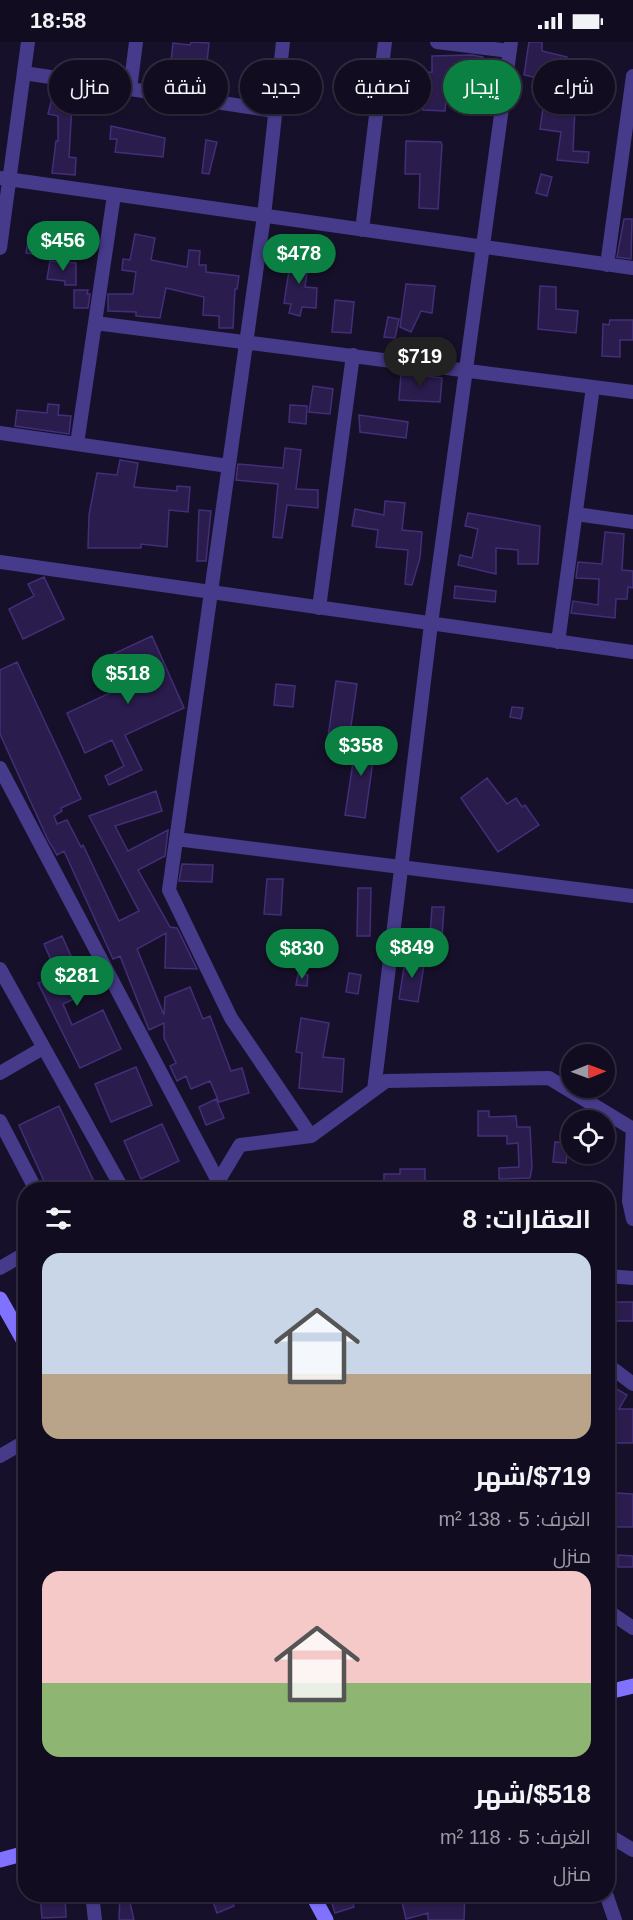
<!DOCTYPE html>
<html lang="ar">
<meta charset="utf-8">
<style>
:root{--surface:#110c20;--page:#1e1a2d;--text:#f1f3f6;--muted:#9c9ba5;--line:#302c3e;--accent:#0b8043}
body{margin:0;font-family:Arial,Cairo,sans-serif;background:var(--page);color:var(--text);direction:rtl;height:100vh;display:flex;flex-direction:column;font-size:22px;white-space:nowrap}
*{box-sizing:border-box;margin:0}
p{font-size:20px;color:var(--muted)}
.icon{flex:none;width:33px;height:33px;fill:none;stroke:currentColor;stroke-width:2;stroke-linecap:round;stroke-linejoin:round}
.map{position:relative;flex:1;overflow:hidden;direction:ltr}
.details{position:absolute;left:18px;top:1140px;width:597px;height:720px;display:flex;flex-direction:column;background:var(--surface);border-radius:24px;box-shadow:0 2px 4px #0004,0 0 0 2px var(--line);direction:rtl}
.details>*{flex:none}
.banner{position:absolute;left:18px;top:18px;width:597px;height:54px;direction:rtl;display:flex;gap:12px}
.needle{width:39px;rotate:89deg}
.controls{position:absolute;left:561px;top:1002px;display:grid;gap:12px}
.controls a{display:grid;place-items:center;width:54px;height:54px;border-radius:50%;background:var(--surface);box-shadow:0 2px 4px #0004,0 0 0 2px var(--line);font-size:30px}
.price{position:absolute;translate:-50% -51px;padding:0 14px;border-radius:21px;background:var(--accent);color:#fff;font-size:20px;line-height:39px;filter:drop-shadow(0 2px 3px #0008)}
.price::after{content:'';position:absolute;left:50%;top:36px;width:18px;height:14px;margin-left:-9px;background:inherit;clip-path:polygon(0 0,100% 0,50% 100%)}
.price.active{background:#222;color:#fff}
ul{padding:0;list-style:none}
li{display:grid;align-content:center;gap:12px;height:318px;padding:0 24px}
li span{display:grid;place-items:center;height:186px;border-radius:18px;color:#555}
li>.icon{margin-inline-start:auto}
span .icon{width:108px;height:108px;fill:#fffc;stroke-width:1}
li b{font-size:26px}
h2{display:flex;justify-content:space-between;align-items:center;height:72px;padding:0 24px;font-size:26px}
.pill{padding:0 21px;border-radius:27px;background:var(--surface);box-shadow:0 2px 4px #0004,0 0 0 2px var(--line);font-size:21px;line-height:54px}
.pill.active{background:var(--accent);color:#fff}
.status{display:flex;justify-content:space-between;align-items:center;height:42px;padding:0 30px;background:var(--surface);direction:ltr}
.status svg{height:16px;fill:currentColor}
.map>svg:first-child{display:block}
</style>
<div class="status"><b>18:58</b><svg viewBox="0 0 49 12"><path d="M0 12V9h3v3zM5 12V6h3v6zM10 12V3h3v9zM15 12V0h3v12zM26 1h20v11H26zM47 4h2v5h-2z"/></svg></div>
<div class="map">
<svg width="633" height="1878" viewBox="0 0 633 1878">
<rect width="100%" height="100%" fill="#17102b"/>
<path fill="#2a1c4c" stroke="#432e79" stroke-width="1.5" d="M191,0L209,1L207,20L185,18L182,41L172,40V37H169L173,1L190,3Z
M529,0H542V9L567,15L561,64L575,66L573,109L589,110L588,121L557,118L561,90L540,87L547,38L524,33Z
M472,13L483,15L482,55L462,54V49H447L445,69L423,68L425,53L397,52L396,32L432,30V14Z
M599,35L611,36L610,57L598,56Z
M55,45L87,53L86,64L72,62L69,115L76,116L75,133L52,131L56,99H58V74L48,72Z
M111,84L165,96L163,115L115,110L117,97H110Z
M206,98L217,100L209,132L202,131Z
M406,99L441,100L442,103L438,167L419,166L420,132H405Z
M541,132L552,135L547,154L536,151Z
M624,177H632L631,217L617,215Z
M29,192L48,195L45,214L26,211Z
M135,192L155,196L151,218L187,225L189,208L200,209L199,223H206V230L239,234L237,247H235L233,286H219V274L203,273L204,255L166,246L160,276L136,274V270L108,269V252H133L136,230L122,228L123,217L130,218Z
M292,209L310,211L305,245L317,246L316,266L302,265L300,274L289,271L291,262L284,261Z
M50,219L76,221V243H65V239L47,237Z
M406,242L435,244L432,271L421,269L411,290L400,285Z
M540,244L556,245V267L578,269L576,291L538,287Z
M74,248H88L87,252H90L88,266H74Z
M335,258L354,260L351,291L332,290Z
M388,275L399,277L395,296L384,295Z
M610,278H633V298H620V315L602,314L603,282L609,283Z
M401,331L442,336L440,360L399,358Z
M313,344L333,347L330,372L309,370Z
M48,362L59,363L58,373L71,374L69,392L15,384L17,368L47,371Z
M290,363L307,364L306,382L289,380Z
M359,373L408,380L406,396L360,390Z
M285,406L301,408L296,447L318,448V466L287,463L282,496L273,495L278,442L236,438L238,422L283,426Z
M120,418L138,421L134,445L177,449V444L190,445L188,470L169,468L167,505L141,502V506H88L89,473L97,431L117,433Z
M385,459L405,461L402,488L422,490L420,516L412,543L405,542L408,508L376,505L378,488L352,484L355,467L384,473Z
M199,468L211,469L206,519H197Z
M468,471L540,484L538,522H518V508L496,506V532L458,523L460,513L472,516L478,487L465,484Z
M605,490L624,492L622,528L633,529V546L628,545L627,557H616L615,576L571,571L573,559L598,563L599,537L576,536L578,520L602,522Z
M44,535L64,577L23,597L9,567L34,554L28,542Z
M455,544L496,549L495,560L454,556Z
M152,594L184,666L125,693L142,728L109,743L105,734L124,724L112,698L85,711L67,671L125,644L111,613Z
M17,620L81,757L61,766L62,769L54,774L57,782L67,778L81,805L83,803L119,879L139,869L89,774L156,749L162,769L115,784L128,809L168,788L165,814L138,828L170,885L177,886L197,927L165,926L166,891L137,907L164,973L165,955L190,945L203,977L210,974L231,1029L242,1026L249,1051L219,1060L210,1039L191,1047L186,1034L177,1039L170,1024L176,1021L164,996V981L149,988L120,914L113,917L64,809L57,813L48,798L0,692V628Z
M336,639L357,642L349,698L328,695Z
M276,642L295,644L293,665L274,663Z
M512,665L523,666L521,677L510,675Z
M357,694L376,697L365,776L345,773Z
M487,736L507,762L516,756L522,765L525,763L539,783L498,810L461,756Z
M182,822L213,823L212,840L179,839Z
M267,837H283L281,873L264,872Z
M358,846H371L370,894H357Z
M432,865H444L442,895L430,894Z
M62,894L75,923L84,919L97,946L63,962L72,983L103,968L121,1007L80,1026L38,941L57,932L44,902Z
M406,913L425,917L418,960L399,957Z
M349,931L361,933L358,952L346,950Z
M298,932L308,933L307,944L296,943Z
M301,976L329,981L323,1015L344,1017L342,1050L299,1046L302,1011L296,1010Z
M136,1025L152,1063L111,1080L95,1042Z
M216,1057L224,1076L206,1083L199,1065Z
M59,1064L95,1142L83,1148H48L19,1083Z
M478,1069H489V1075L516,1074L517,1085H530L532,1125L530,1136L499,1137V1126L519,1125L518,1101L507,1102V1094H478Z
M162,1082L179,1119L141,1137L124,1099Z
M555,1100L568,1101L566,1121L553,1120Z
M400,1127H425V1143H384V1132H400Z
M616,1260H633V1279H615Z
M608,1342L627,1353L619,1367H633V1401H615L616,1372L608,1387Z
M616,1451L633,1452V1485H616Z
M618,1513L633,1514V1525H618Z
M40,1852H65L66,1875L42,1876Z
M120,1852H128L134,1878H119Z
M329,1852H350L354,1865L335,1871Z
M400,1852H465L464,1878H428V1871L406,1877Z
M229,1853L234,1864L217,1871L213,1860Z"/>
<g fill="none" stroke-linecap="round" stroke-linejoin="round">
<path stroke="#453b8a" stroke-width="14" d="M283,0L264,174L169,848L231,976L311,1094
M437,0L510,9
M24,31L275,69
M130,47L136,0
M0,136L633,226
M362,188L385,0
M0,206L28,0
M607,223L633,34
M95,281L633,350
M0,391L228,424
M77,402L114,153
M576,472L633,480
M0,520L633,610
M319,566L353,313
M558,600L593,345
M0,726L218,1139
M176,797L633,854
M0,927L123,1148
M0,1031L43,1006
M374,1048L431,582L511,0
M0,1079L36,1148
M633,1086L629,1159L633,1177
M213,1148L240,1103L311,1094L386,1039L549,1036L633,1087
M0,1226L26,1211
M608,1234L633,1236
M608,1323L633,1342
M0,1414L26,1399
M608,1569L633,1586
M608,1793L633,1808
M92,1852L95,1878
M606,1852L615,1878"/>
<path stroke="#8171ff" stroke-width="15" d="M0,1257L26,1303
M608,1650L633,1644
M0,1818L26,1811
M312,1852L326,1878"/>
</g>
</svg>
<div class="controls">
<a><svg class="needle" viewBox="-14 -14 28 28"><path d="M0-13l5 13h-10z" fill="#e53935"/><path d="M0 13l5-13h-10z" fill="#9c9ba5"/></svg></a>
<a><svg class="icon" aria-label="locate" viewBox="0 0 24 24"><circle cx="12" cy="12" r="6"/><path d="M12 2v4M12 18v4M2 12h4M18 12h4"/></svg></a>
</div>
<b class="price" style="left:63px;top:230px">$456</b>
<b class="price" style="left:299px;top:243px">$478</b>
<b class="price active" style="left:420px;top:346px">$719</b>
<b class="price" style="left:128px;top:663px">$518</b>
<b class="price" style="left:361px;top:735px">$358</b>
<b class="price" style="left:412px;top:937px">$849</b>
<b class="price" style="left:302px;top:938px">$830</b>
<b class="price" style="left:77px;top:965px">$281</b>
<div class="banner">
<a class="pill">شراء</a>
<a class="pill active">إيجار</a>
<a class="pill">تصفية</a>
<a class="pill">جديد</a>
<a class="pill">شقة</a>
<a class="pill">منزل</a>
</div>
<section class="details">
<h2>العقارات: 8<svg class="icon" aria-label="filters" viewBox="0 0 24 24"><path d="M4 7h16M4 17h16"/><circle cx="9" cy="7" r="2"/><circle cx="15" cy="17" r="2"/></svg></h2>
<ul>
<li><span style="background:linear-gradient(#c9d6e8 65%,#b9a48a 0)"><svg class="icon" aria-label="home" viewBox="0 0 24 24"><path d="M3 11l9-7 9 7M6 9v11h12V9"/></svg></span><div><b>$719/شهر</b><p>الغرف: 5 · 138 m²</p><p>منزل</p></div></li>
<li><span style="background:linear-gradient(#f6c9c9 60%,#8fb573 0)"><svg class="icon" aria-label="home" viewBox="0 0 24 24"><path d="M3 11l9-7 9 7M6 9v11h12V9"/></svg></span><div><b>$518/شهر</b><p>الغرف: 5 · 118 m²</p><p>منزل</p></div></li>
</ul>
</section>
</div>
